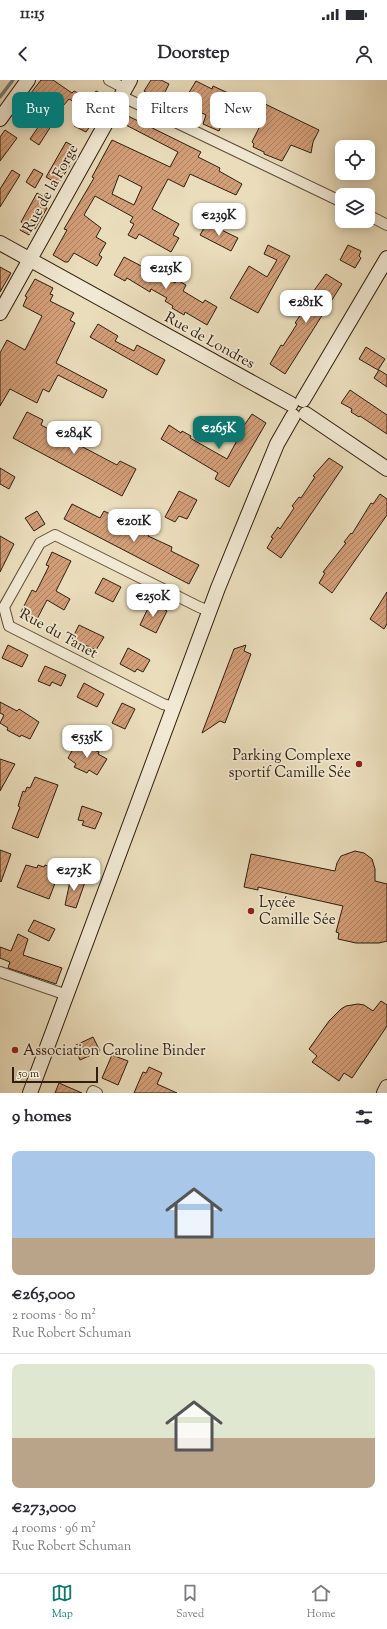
<!DOCTYPE html>
<meta charset="utf-8">
<style>
:root{--surface:#fff;--page:#f2f2f3;--text:#2b2b33;--muted:#7c7c81;--line:#e1e1e2;--accent:#0f766e}
body{margin:0;font-family:"Sorts Mill Goudy",serif;background:var(--page);color:var(--text);height:100vh;display:flex;flex-direction:column;font-size:15px;white-space:nowrap}
*{box-sizing:border-box;margin:0}
p{font-size:13px;color:var(--muted)}
.icon{flex:none;width:22px;height:22px;fill:none;stroke:currentColor;stroke-width:2;stroke-linecap:round;stroke-linejoin:round}
.map{position:relative;height:1013px;overflow:hidden}
.drawer{display:flex;flex-direction:column;background:var(--surface);flex:1}
.drawer>*{flex:none}
.guide{position:absolute;left:12px;top:12px;width:363px;height:36px;display:flex;gap:8px}
.tools{position:absolute;left:335px;top:60px;display:grid;gap:8px}
.tools a{display:grid;place-items:center;width:40px;height:40px;border-radius:8px;background:var(--surface);box-shadow:0 2px 10px #0003;font-size:20px}
.scale{position:absolute;left:12px;bottom:10px;width:86px;box-sizing:border-box;padding-left:4px;border:2px solid #2f1d0e;border-top:0;font-size:11px;line-height:14px;white-space:nowrap;color:#2f1d0e;-webkit-text-stroke:3px #f1e9d3;paint-order:stroke}
.price{position:absolute;translate:-50% -34px;padding:0 9px;border-radius:8px;background:#fff;color:#222;font-size:13px;line-height:26px;filter:drop-shadow(0 1px 2px #0008)}
.price::after{content:'';position:absolute;left:50%;top:24px;width:12px;height:9px;margin-left:-6px;background:inherit;clip-path:polygon(0 0,100% 0,50% 100%)}
.price.on{background:var(--accent);color:#fff}
ul{padding:0;list-style:none}
li{display:grid;align-content:center;gap:8px;height:212px;padding:0 12px}
li+li{border-top:1px solid var(--line)}
li span{display:grid;place-items:center;height:124px;border-radius:8px;color:#555}
li>.icon{margin-inline-start:auto}
span .icon{width:72px;height:72px;fill:#fffc;stroke-width:1}
li b{font-size:17px}
h2{display:flex;justify-content:space-between;align-items:center;height:48px;padding:0 12px;font-size:17px}
.pill{padding:0 14px;border-radius:8px;background:var(--surface);box-shadow:0 2px 10px #0003;font-size:14px;line-height:36px}
.pill.on{background:var(--accent);color:#fff}
.status{display:flex;justify-content:space-between;align-items:center;height:28px;padding:0 20px;background:var(--surface);direction:ltr}
.status svg{height:11px;fill:currentColor}
header{display:flex;justify-content:space-between;align-items:center;height:52px;padding:0 12px;background:var(--surface);font-size:18px;font-weight:700}
.menu{display:flex;justify-content:space-around;align-items:center;height:56px;border-top:1px solid var(--line);background:var(--surface);font-size:11px;color:var(--muted)}
.menu a{display:grid;justify-items:center;gap:2px}
.menu .on{color:var(--accent)}
.map>svg:first-child{display:block}
</style>
<div class="status"><b>11:15</b><svg viewBox="0 0 49 12"><path d="M0 12V9h3v3zM5 12V6h3v6zM10 12V3h3v9zM15 12V0h3v12zM26 1h20v11H26zM47 4h2v5h-2z"/></svg></div>
<header><svg class="icon" aria-label="back" viewBox="0 0 24 24"><path d="M15 5l-7 7 7 7"/></svg>Doorstep<svg class="icon" aria-label="person" viewBox="0 0 24 24"><circle cx="12" cy="8" r="4"/><path d="M4 21q1-7 8-7t8 7"/></svg></header>
<div class="map">
<svg width="387" height="1013" viewBox="0 0 387 1013">
<defs>
<pattern id="building-hatch" width="6" height="6" patternUnits="userSpaceOnUse"><rect width="6" height="6" fill="#d29e78"/><path d="M-1 1l2-2M0 6l6-6M5 7l2-2" fill="none" stroke="#ab8061"/></pattern>
</defs>
<rect width="100%" height="100%" fill="#eaddbb"/>
<filter id="stains"><feTurbulence type="fractalNoise" baseFrequency=".005" numOctaves="4"/><feColorMatrix values="0 0 0 0 .2 0 0 0 0 .09 0 0 0 0 .02 0 0 0 .5 -.17"/></filter>
<radialGradient id="worn" r=".72"><stop offset=".6" stop-color="#630" stop-opacity="0"/><stop offset="1" stop-color="#630" stop-opacity=".3"/></radialGradient>
<g fill="none" stroke-linecap="round" stroke-linejoin="round">
<path stroke="#727a76" stroke-width="3.5" d="M0,17L13,0"/>
</g>
<path fill="url(#building-hatch)" stroke="#2f1d0e" fill-rule="evenodd" d="M41,0H53L72,13L74,11L90,19L91,17L93,18L96,11L106,16L97,36L86,52L74,46L85,28L69,19L57,33L31,13Z
M151,0H161L169,4L161,20L144,11Z
M196,1L212,9L213,6L239,18L226,43L223,41L219,51L203,44L206,35L198,31L201,24L187,16Z
M263,23L319,50L313,62L311,73L291,65L282,81L264,74V72L253,67L254,64L252,62L266,34L259,31Z
M50,30L58,35L39,65L30,59Z
M128,36L201,72L198,77L220,88L219,91L242,104L236,115L190,94L184,107L168,99L152,129L179,144L173,155L179,158L171,172L139,154L136,159L128,155L134,144L130,142L133,137L95,116L84,135L101,148L96,157L106,163L99,175L102,177L97,186L74,173L68,182H65L53,175L67,150L64,149L94,98L92,97L112,60L170,87L178,72L124,44ZM119,95L142,107L134,125L112,114Z
M5,50L17,58L0,81V57Z
M66,62L77,68L69,87L58,104L46,97Z
M34,89L43,94L35,108L26,102Z
M12,90L20,95L0,127V109Z
M37,113L49,120L45,127L47,128L35,149L33,148L29,155L20,150L23,143L21,142Z
M201,131L210,135L205,144L196,140Z
M207,143L238,158L231,171L200,155Z
M268,165L290,176L258,233L230,218L249,186L267,197L277,180L264,174Z
M348,165L361,171L359,176L361,178L355,188L340,180Z
M124,177L145,188L146,186L175,203L177,200L186,205L183,211L203,223L205,220L217,227L207,245L185,232L184,235L172,228L173,226L165,221L167,218L151,209L150,212L127,198L125,201L114,195Z
M0,187L11,193L0,212Z
M326,194L342,204L285,294L270,284L281,265L283,266L297,244L295,243L301,234L302,235L316,214L313,212Z
M35,199L53,208L50,214L53,215L50,221L74,233L70,240L75,243L56,283L107,310L103,318L58,295L49,312L43,309L37,323L10,309L0,326V273L7,260L25,270L42,236L23,226L27,217L25,216Z
M98,244L118,256L115,261L134,271L137,265L165,280L157,295L90,257Z
M366,267L385,279L378,290L359,279Z
M379,290L387,295V307L374,298Z
M350,310L387,335V354L360,336L359,337L351,332L352,329L341,323Z
M27,332L43,340L41,345L117,385L120,381L136,389L122,416L13,358Z
M252,334L266,343L229,407L215,399L218,393L161,359L169,345L181,353L182,351L191,356L190,358L227,379L240,355L238,354Z
M329,378L343,387L281,478L267,468L273,458L271,457L278,447L280,449L294,428L292,426L299,417L301,418L315,397L313,396Z
M0,388L15,397L9,409L0,404Z
M179,411L197,420L187,439L179,436L175,442L165,437Z
M380,414L387,419V435L332,513L319,503L325,493L323,492L346,463L344,462L351,453L352,454L371,423L373,424Z
M72,424L100,438L104,431L118,438L116,441L137,452L140,447L150,452L148,456L172,467L171,471L199,485L189,504L64,439Z
M37,431L45,444L34,451L25,438Z
M0,456L14,464L0,492Z
M52,472L71,481L56,511L70,519L64,530L47,520L36,541L21,532L32,510L36,512L49,486L46,485Z
M103,498L121,507L113,522L95,513Z
M387,512V544L384,549L370,539Z
M151,522L167,531L156,553L140,545Z
M79,545L104,557L96,570L72,559Z
M8,565L28,575L22,587L2,578Z
M246,565L244,571L251,574L225,643L220,641L202,653L234,569Z
M128,568L150,580L143,592L137,589L135,592L120,584Z
M45,586L66,595L61,606L52,602L50,606L38,601Z
M84,603L104,614L97,627L77,617Z
M0,622L17,631L19,629L39,642L30,659L21,655L20,657L7,650L8,648L0,643L4,635L0,633Z
M122,623L135,629L125,649L112,643Z
M77,662L99,672L98,674L107,679L97,695L89,690L87,693L74,687L76,684L68,678Z
M0,679L15,684L0,711Z
M35,697L58,705L38,758L12,748L20,727L18,726L23,711L25,712L27,707L30,708Z
M82,726L102,733L95,749L82,745L84,741L78,740Z
M0,770L11,774L1,802L0,801Z
M355,771L364,773L372,779L375,789V801L387,804V861L379,863H356L338,859L339,853L336,852L343,826L258,807V810L244,807L251,774L335,791L337,783L341,776Z
M26,785L37,788L38,785L44,787L45,785L60,790L49,819L17,807Z
M71,797L85,802L76,828L65,825Z
M34,840L55,849L49,861L28,851Z
M18,854L28,859L23,875L62,888L56,904L8,888L10,882L0,878V867L11,871Z
M381,921L387,925V946L352,998L344,993L339,1001L312,982L317,976L309,969L329,941L341,929L346,926L358,924L364,925L373,931Z
M93,957L100,971L80,980L74,966Z
M112,975L128,981L118,1005L102,998Z
M149,987L162,993L157,1004L177,1013H134L143,992L146,993Z
M59,1003L82,1013H55Z"/>
<g fill="none" stroke-linecap="round" stroke-linejoin="round">
<g stroke="#5e4d39" stroke-width="12">
<path id="street" d="M109,0L126,9
M121,16L342,122
M368,135L387,145
M173,627L163,624L9,546L4,527L40,463L55,455L199,527L209,531
M0,892L67,915
M92,1013L93,1011L97,1013"/>
</g>
<g stroke="#2f1d0e" stroke-width="16">
<path id="secondary" d="M0,39L28,0
M0,163L291,324
M0,233L130,0
M303,320L387,178
M306,334L387,389
M30,1013L218,508L277,364L293,336
M384,1013L387,1007"/>
</g>
<use href="#street" stroke="#f1e9d3" stroke-width="10"/>
<use href="#secondary" stroke="#f1e9d3" stroke-width="14"/>
</g>
<g fill="#8f2418" stroke="#f1e9d3" stroke-width="1.5">
<circle cx="359" cy="684" r="4"/>
<circle cx="251" cy="831" r="4"/>
<circle cx="15" cy="970" r="4"/>
</g>
<g text-anchor="middle" stroke-width="3.5" stroke-linejoin="round" paint-order="stroke">
<g font-size="15" fill="#2f1d0e" stroke="#f1e9d3">
<text transform="translate(50 108) rotate(-61)" y="5">Rue de la Forge</text>
<text transform="translate(210 260) rotate(29)" y="5">Rue de Londres</text>
<text transform="translate(59 553) rotate(29)" y="5">Rue du Tanet</text>
</g>
<g font-size="15" fill="#2f1d0e" stroke="#f1e9d3" text-anchor="start">
<text x="351" y="680" text-anchor="end">Parking Complexe<tspan x="351" dy="17">sportif Camille Sée</tspan></text>
<text x="259" y="827">Lycée<tspan x="259" dy="17">Camille Sée</tspan></text>
<text x="23" y="975">Association Caroline Binder</text>
</g>
</g>
<rect width="100%" height="100%" filter="url(#stains)"/>
<rect width="100%" height="100%" fill="url(#worn)"/>
</svg>
<div class="tools">
<a><svg class="icon" aria-label="locate" viewBox="0 0 24 24"><circle cx="12" cy="12" r="6"/><path d="M12 2v4M12 18v4M2 12h4M18 12h4"/></svg></a>
<a><svg class="icon" aria-label="layers" viewBox="0 0 24 24"><path d="M12 4l9 5-9 5-9-5zM3 14l9 5 9-5"/></svg></a>
</div>
<div class="scale">50 m</div>
<b class="price" style="left:219px;top:157px">€239K</b>
<b class="price" style="left:166px;top:210px">€215K</b>
<b class="price" style="left:306px;top:244px">€281K</b>
<b class="price on" style="left:219px;top:370px">€265K</b>
<b class="price" style="left:74px;top:375px">€284K</b>
<b class="price" style="left:134px;top:463px">€201K</b>
<b class="price" style="left:153px;top:538px">€250K</b>
<b class="price" style="left:87px;top:679px">€535K</b>
<b class="price" style="left:74px;top:812px">€273K</b>
<div class="guide">
<a class="pill on">Buy</a>
<a class="pill">Rent</a>
<a class="pill">Filters</a>
<a class="pill">New</a>
</div>
</div>
<section class="drawer">
<h2>9 homes<svg class="icon" aria-label="filters" viewBox="0 0 24 24"><path d="M4 7h16M4 17h16"/><circle cx="9" cy="7" r="2"/><circle cx="15" cy="17" r="2"/></svg></h2>
<ul>
<li><span style="background:linear-gradient(#a9c7e8 70%,#b9a48a 0)"><svg class="icon" aria-label="home" viewBox="0 0 24 24"><path d="M3 11l9-7 9 7M6 9v11h12V9"/></svg></span><div><b>€265,000</b><p>2 rooms · 80 m²</p><p>Rue Robert Schuman</p></div></li>
<li><span style="background:linear-gradient(#dfe7d0 60%,#b9a48a 0)"><svg class="icon" aria-label="home" viewBox="0 0 24 24"><path d="M3 11l9-7 9 7M6 9v11h12V9"/></svg></span><div><b>€273,000</b><p>4 rooms · 96 m²</p><p>Rue Robert Schuman</p></div></li>
</ul>
</section>
<nav class="menu">
<a class="on"><svg class="icon" aria-label="map" viewBox="0 0 24 24"><path d="M3 6l6-2 6 2 6-2v14l-6 2-6-2-6 2zM9 4v14M15 6v14"/></svg>Map</a>
<a><svg class="icon" aria-label="saved" viewBox="0 0 24 24"><path d="M7 4h10v16l-5-4-5 4z"/></svg>Saved</a>
<a><svg class="icon" aria-label="home" viewBox="0 0 24 24"><path d="M3 11l9-7 9 7M6 9v11h12V9"/></svg>Home</a>
</nav>
